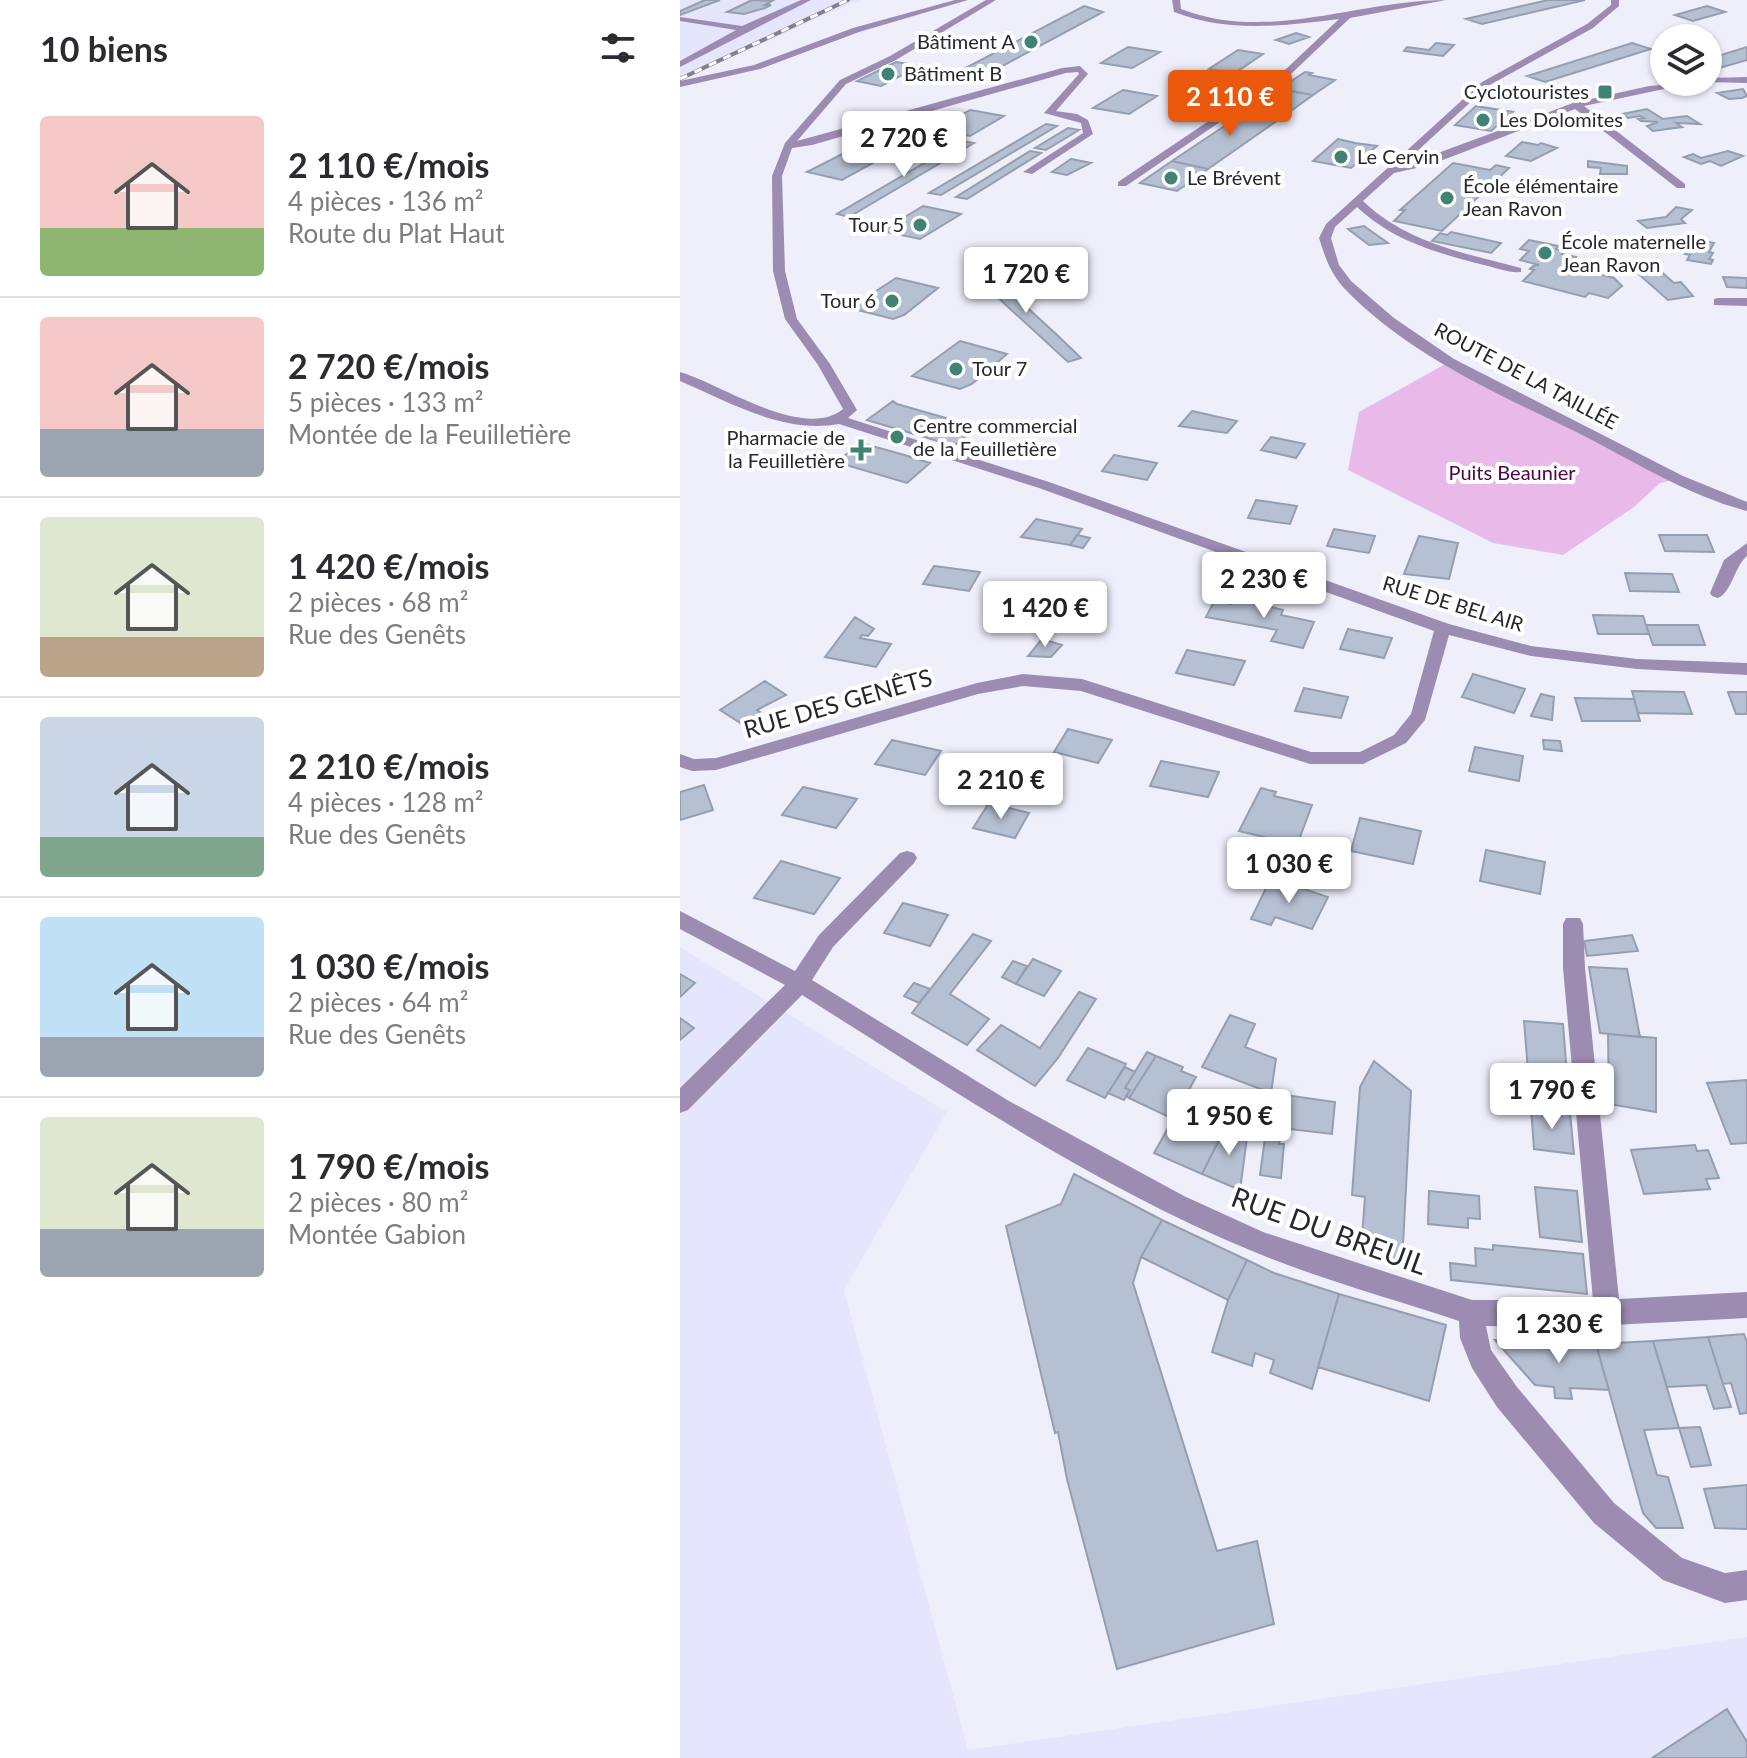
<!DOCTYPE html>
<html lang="fr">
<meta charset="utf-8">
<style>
:root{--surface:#fff;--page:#f2f2f3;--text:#2b2b33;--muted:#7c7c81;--line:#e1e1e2;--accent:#ea580c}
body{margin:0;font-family:Lato,sans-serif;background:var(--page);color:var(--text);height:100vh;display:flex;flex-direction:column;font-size:30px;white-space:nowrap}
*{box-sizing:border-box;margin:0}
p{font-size:26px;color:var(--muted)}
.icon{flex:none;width:44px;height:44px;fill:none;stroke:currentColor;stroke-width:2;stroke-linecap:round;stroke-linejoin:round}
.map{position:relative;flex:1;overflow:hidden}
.sheet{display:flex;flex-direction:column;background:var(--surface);width:680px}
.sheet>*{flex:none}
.controls{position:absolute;left:970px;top:24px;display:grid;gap:16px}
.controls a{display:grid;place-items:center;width:72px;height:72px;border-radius:50%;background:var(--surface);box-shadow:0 2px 6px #0004;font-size:40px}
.price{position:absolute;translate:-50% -68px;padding:0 18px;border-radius:8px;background:#fff;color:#222;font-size:26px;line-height:52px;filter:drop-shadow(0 2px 4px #0008)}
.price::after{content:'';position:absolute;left:50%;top:48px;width:24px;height:18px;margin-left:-12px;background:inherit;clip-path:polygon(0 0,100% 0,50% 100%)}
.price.on{background:var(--accent);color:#fff}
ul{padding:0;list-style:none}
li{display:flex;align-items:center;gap:24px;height:200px;padding:0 40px}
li+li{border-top:2px solid var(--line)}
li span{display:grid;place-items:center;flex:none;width:224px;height:160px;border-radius:8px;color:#555}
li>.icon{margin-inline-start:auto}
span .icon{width:96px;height:96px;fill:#fffc;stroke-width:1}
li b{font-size:34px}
h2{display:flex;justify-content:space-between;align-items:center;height:96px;padding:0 40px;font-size:34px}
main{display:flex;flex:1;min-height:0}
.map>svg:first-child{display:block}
</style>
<main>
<section class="sheet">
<h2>10 biens<svg class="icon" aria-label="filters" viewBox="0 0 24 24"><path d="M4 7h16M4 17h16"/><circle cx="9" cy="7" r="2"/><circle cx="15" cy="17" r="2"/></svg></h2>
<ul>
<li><span style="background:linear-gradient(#f6c9c9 70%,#8fb573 0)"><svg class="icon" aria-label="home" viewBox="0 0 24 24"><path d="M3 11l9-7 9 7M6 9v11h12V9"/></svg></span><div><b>2 110 €/mois</b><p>4 pièces · 136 m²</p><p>Route du Plat Haut</p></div></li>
<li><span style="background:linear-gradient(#f6c9c9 70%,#9aa5b1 0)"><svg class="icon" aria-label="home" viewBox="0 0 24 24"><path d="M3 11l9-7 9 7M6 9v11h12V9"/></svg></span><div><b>2 720 €/mois</b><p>5 pièces · 133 m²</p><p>Montée de la Feuilletière</p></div></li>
<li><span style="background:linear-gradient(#dfe7d0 75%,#b9a48a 0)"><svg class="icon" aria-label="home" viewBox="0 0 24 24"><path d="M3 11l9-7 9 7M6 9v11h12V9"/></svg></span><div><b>1 420 €/mois</b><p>2 pièces · 68 m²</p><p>Rue des Genêts</p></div></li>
<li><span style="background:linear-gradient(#c9d6e8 75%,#7fa58c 0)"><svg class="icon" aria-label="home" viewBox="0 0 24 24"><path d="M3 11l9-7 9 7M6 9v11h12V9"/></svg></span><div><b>2 210 €/mois</b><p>4 pièces · 128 m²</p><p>Rue des Genêts</p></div></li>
<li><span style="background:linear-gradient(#bfe0f5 75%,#9aa5b1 0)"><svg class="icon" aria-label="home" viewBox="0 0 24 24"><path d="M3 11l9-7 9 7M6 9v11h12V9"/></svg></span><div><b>1 030 €/mois</b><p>2 pièces · 64 m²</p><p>Rue des Genêts</p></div></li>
<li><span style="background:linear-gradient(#dfe7d0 70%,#9aa5b1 0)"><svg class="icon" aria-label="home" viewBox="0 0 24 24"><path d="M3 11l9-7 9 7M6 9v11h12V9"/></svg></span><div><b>1 790 €/mois</b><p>2 pièces · 80 m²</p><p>Montée Gabion</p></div></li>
</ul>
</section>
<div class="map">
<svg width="1067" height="1758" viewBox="0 0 1067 1758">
<rect width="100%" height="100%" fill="#efeffc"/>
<path fill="#e5e6fd" d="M0,0H180L0,80Z
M0,947L267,1112L164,1290L288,1750L1067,1637V1758H0Z"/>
<path fill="#e9bae9" d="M769,362L998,479L980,483L954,507L883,555L813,543L668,470L679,412Z"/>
<path fill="#b6c0d3" stroke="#949eb0" stroke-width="2" d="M25,0H40L0,15V11Z
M72,0L92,1L85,5H91L85,8L64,14L47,12Z
M868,0H905L802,24L786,19Z
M404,6L423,12L302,77L276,73Z
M1027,6L1045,12L1013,21L995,15Z
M616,33L629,37L609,44L596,40Z
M756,43L774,45L763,56L724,51L727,47L749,50Z
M952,43L971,49L865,82L847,76Z
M448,47L480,52L452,68L421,63Z
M1067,47V60L1036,69L1028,66V59Z
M558,50L583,54L555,73L529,69Z
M216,62L240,66L201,86L177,81Z
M625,72L632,73L629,75L655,80L633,95L599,89Z
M599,89L633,95L608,113L573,107Z
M1063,89L1067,96L1062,98L1049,99L1037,93Z
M443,90L477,96L449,114L413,108Z
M796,106L833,112L811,131L775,125Z
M573,107L608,113L528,169L492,161Z
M967,109L983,119L1007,116L1020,124L996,123L1002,127L973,131L967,126L978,122L961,121L958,119L964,118L960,116L948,118L942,114Z
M290,110L324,116L290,136L255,129Z
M366,124L377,126L261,195L249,193Z
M388,128L399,130L366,150L355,148Z
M658,139L675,143L697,146L671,168L633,161Z
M282,141L294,143L169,217L157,214Z
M842,142L858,145L861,143L877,148L851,161L826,156Z
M168,151L202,158L162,180L127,172Z
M350,151L361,153L287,199L276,197Z
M1048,151L1063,156L1041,166L1030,161L1021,164L1004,157L1013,154L1021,158Z
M391,159L411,163L387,175L372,172Z
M492,161L528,169L497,191L460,183Z
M908,161L947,166V174H920L921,168L908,167Z
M773,163L810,170L816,165L829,168L762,231L714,221L725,210H720Z
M243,206L281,214L240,239L202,231Z
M996,207L1012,210L1001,219L1005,223L967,228L958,221L986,217Z
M684,226L708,243L689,245L668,229Z
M771,232L821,243L811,253L752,241L760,233L767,235Z
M1014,239L1034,243L1029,252L1033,253L1029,259L1033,260L1031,264L1007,260L1010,255L1005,254Z
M849,240L878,246L876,249L885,251L882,254L896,257L889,266L934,278L942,286L928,298L909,293L905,297L843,281L854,270L850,269L853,266L859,265L840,260L849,251L840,249Z
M304,268L375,333L401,358L388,362L290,272Z
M977,268L994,283L1001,282L1013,296L988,300L955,271Z
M1043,277L1067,278V288L1047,287Z
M216,278L258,288L224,315L213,319L170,308Z
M280,341L327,354L292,384L280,389L232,376Z
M213,401L217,404L297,427L274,446L187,420Z
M512,411L557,421L547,433L499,426Z
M591,437L625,444L616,458L581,450Z
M181,443L221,454L250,463L227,483L156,462Z
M434,455L477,463L467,480L422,471Z
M576,500L617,506L610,524L568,518Z
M356,519L402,529L390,545L341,537Z
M654,529L695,536L689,553L647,546Z
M397,535L410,538L403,548L390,545Z
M979,535H1027L1034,552L985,551Z
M739,536L778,543L769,579L724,574Z
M254,566L300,572L289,591L243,584Z
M945,573L992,574L999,592L950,591Z
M351,592L390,599L377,620L337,613Z
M555,598L603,610L601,615L634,622L623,648L591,641L597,630L526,617L535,600L551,604Z
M913,615L963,616L969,634H918Z
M175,617L194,629L188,636L182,635L180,638L211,644L196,667L145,657Z
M966,625H1018L1025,645H973Z
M668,629L712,638L704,658L660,649Z
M362,639L382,645L371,657L348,656Z
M507,650L565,661L554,685L496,673Z
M793,674L845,689L834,713L782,697Z
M85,681L106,695L77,710L80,712L62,724L40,710Z
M624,688L668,697L661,718L615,711Z
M952,691L1004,692L1012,714L958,713Z
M1048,692H1067V714H1056Z
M861,694L874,697L872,720L851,716Z
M895,698L954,699L960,721H902Z
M388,729L432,740L418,763L374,752Z
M212,740L261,751L245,775L195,764Z
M863,740L880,741L882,751L864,749Z
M795,747L843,756L839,781L789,771Z
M481,761L539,772L528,797L470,786Z
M24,785L33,810L0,820V792Z
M123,787L177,799L156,828L102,815Z
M581,788L596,792L594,796L632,805L617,845L559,831Z
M309,803L349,813L335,838L293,828Z
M680,818L741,831L733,864L671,851Z
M806,850L865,862L860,894L800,881Z
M101,861L160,878L134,914L74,898Z
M591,878L648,897L632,929L595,917L591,925L571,919Z
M223,903L268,915L250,946L204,933Z
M293,934L311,941L270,994L309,1019L287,1045L232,1013Z
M952,935L958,951L907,956L904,941Z
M353,959L381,971L364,996L336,984Z
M333,961L347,966L336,984L322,977Z
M909,967L947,969L960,1037L920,1033Z
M0,974L15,983L0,997Z
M234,983L250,989L239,1003L224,996Z
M399,992L416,999L378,1058L355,1086L297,1050L321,1025L360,1048Z
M550,1015L575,1024L565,1047L596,1059L591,1093L522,1067Z
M0,1018L14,1028L0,1040Z
M844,1021L883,1024L890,1113L851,1108Z
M928,1034L976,1038V1112L929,1104Z
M408,1048L446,1064L425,1098L387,1080Z
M467,1052L476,1056L449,1098L446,1096L450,1090L445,1088Z
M476,1056L503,1067L501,1071L516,1077L493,1119L449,1098Z
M694,1061L731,1091L722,1264L681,1250L685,1197L672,1195L680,1087Z
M445,1067L455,1072L445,1088L450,1090L444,1100L428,1093Z
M1067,1080V1143L1051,1144L1027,1083Z
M591,1093L655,1102L652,1134L601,1128L599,1144H604L601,1178L580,1175Z
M502,1103L548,1122L522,1174L474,1153Z
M851,1108L890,1113L894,1154L854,1149Z
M548,1122L568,1130L560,1190L522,1174Z
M1015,1145L1017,1151L1028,1150L1039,1178L1026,1179L1030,1189L964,1194L951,1150Z
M394,1174L482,1220L461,1257L453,1283L537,1551L577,1541L594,1624L437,1669L387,1479L378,1432L375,1433L326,1226L381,1204Z
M855,1187L897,1191L902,1242L860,1237Z
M749,1191L799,1196L800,1219L788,1218V1228L748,1224Z
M482,1220L567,1260L548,1300L461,1257Z
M813,1245L903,1254L907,1294L771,1280L770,1263L796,1266L795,1248L813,1250Z
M567,1260L594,1273L659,1294L632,1389L590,1373L594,1360L575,1353L572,1366L532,1352L548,1300Z
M659,1294L766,1325L749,1401L638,1367Z
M1064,1334L1067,1342V1413L1060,1414L1051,1383L1043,1384L1028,1337Z
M1028,1337L1043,1384L1051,1407L1034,1409L1026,1385L987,1387L973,1341Z
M815,1340L916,1344L929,1390L890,1388L892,1399L875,1398L874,1387L855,1385Z
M973,1341L999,1428L964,1430L977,1475L988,1477L1003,1528H976L963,1513L916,1344Z
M1020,1427L1031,1465L1011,1467L999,1428Z
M1067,1485V1529L1035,1528L1024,1489Z
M1047,1709L1067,1742V1758H972Z"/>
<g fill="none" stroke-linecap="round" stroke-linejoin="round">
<path fill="#9d8cb2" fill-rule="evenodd" d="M121,0H131L0,67V61L56,30L0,21V17L62,26Z
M275,0H288L179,32L80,69L0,87V81L74,65L173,28Z
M306,0H316L216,60L166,84L117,141L382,68L400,66L408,74L376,111L397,114L408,120L413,134L352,174L343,172L403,133L401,123L364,113L399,74L398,72L386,73L132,145L112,148L102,176L105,271L117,319L150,364L177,410L168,418L369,482L769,624L851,646L957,659L1067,663V675L957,669L851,656L769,635L745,720L726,743L683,764H630L401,691L343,686L298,694L36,770L12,771L0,767V754L14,759L36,758L297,683L343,674L402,679L631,752H680L714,735L731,714L754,631L359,488L159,424C103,434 49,402 0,381V372C41,384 124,441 163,409L138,365L105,319L93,271L92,176L105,143L160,80L210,56Z
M492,0H500L501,9C588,43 678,0 766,0L670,18L612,73L446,186H438V182L606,69L659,19C603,26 547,33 494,12Z
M931,0H939V6L913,28L808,86L720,167L893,103L969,86L1017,82L904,106L1005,184V188H997L895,109L750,165L714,173L683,201C727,243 784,253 841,268V272C829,273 816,268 804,265C757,253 713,241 677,207L655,227L651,238L659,265L671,281L714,318L774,359L1003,476L1067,502V511C1013,497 961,466 912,440C826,397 730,358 663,287C650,272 645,257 639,238L646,224L802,82L907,24L931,5Z
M1067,77V83L1024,82H1028V78Z
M1038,298H1067V306L1034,305V299Z
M1067,543V556C1054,567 1052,592 1038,598L1032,596L1030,593L1044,560Z
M227,851L234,853L237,858L234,863L153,947L132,980L329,1101L504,1196L583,1232L792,1300H913L883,968V924L886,918H900L903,924L905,968L939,1299L1067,1292V1318L894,1327L806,1326L811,1350L837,1387L934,1503L1002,1558L1045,1573L1067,1570V1600L1045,1603L983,1580L914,1523L817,1407L792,1368L780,1338L779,1321C710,1298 639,1279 572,1251C412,1185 267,1086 122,995L8,1110L0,1113V1088L105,985L0,929V911L115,971L139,935L220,853Z"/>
<g stroke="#82828c" stroke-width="4">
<path id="rail" d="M0,79L168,0"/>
</g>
<use href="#rail" stroke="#fff" stroke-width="3" stroke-dasharray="8" stroke-linecap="butt"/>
</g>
<g fill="#408273" stroke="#fff" stroke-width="3">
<circle cx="351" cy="42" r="8"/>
<circle cx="208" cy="74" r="8"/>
<rect x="917" y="84" width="16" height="16" rx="4"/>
<circle cx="803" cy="120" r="8"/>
<circle cx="661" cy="157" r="8"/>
<circle cx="491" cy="178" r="8"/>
<circle cx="767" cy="198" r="8"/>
<circle cx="240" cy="225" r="8"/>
<circle cx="865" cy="253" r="8"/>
<circle cx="212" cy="301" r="8"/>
<circle cx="276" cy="369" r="8"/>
<circle cx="217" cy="437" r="8"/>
<path d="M177 438h8v8h8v8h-8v8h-8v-8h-8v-8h8z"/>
</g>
<g text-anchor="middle" stroke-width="8" stroke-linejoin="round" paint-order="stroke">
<g font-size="20" fill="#27272f" stroke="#fff" text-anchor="start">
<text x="335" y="49" text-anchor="end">Bâtiment A</text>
<text x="224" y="81">Bâtiment B</text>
<text x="909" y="99" text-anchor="end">Cyclotouristes</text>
<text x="819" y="127">Les Dolomites</text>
<text x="677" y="164">Le Cervin</text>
<text x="507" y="185">Le Brévent</text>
<text x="783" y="193">École élémentaire<tspan x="783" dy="23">Jean Ravon</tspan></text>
<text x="224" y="232" text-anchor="end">Tour 5</text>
<text x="881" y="249">École maternelle<tspan x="881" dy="23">Jean Ravon</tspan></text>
<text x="196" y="308" text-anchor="end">Tour 6</text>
<text x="292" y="376">Tour 7</text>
<text x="233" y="433">Centre commercial<tspan x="233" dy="23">de la Feuilletière</tspan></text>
<text x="165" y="445" text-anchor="end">Pharmacie de<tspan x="165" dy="23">la Feuilletière</tspan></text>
</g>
<g font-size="20" fill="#27272f" stroke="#fff">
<text transform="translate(846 376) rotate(28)" y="7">ROUTE DE LA TAILLÉE</text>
<text transform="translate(773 604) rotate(17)" y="7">RUE DE BEL AIR</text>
</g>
<g font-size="20" fill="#49064b" stroke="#fff">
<text x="832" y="480">Puits Beaunier</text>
</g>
<g font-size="24" fill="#27272f" stroke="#fff">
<text transform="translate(158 704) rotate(-16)" y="8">RUE DES GENÊTS</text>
</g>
<g font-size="28" fill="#27272f" stroke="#fff">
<text transform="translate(649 1231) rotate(20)" y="10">RUE DU BREUIL</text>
</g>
</g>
</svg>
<div class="controls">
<a><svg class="icon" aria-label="layers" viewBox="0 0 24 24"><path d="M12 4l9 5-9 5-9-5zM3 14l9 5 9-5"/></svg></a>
</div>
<b class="price on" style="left:550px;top:138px">2 110 €</b>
<b class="price" style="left:224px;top:179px">2 720 €</b>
<b class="price" style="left:346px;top:315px">1 720 €</b>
<b class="price" style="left:584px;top:620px">2 230 €</b>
<b class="price" style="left:365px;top:649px">1 420 €</b>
<b class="price" style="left:321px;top:821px">2 210 €</b>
<b class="price" style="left:609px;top:905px">1 030 €</b>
<b class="price" style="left:872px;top:1131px">1 790 €</b>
<b class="price" style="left:549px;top:1157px">1 950 €</b>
<b class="price" style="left:879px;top:1365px">1 230 €</b>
</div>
</main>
